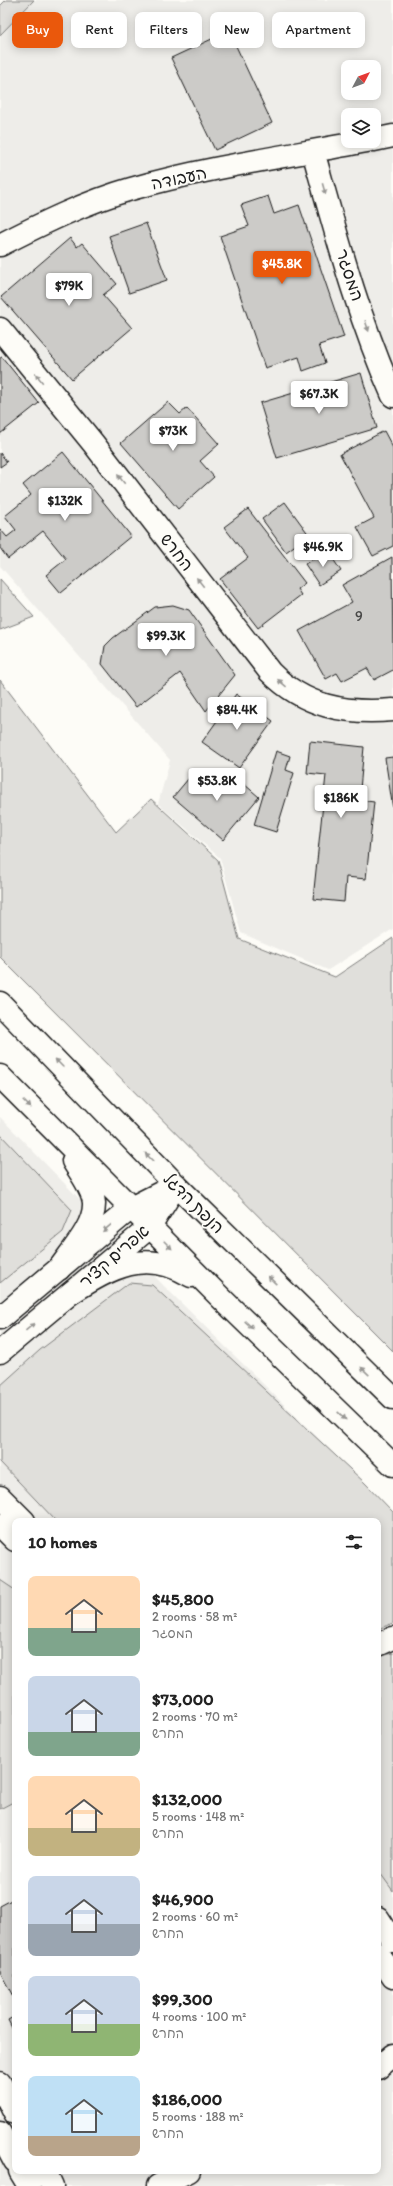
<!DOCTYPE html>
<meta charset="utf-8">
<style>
:root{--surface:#fff;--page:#f2f2f2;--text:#222;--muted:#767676;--accent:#ea580c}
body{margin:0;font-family:Itim,"Playpen Sans Hebrew",sans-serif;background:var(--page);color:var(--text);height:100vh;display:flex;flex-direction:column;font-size:15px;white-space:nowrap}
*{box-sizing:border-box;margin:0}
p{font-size:13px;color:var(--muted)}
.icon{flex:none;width:22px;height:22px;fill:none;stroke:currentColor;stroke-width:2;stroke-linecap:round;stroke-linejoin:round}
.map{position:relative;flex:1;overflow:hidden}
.side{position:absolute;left:12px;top:1518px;width:369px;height:656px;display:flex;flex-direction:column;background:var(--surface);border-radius:8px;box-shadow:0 2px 10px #0003}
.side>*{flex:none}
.hud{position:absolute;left:12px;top:12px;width:369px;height:36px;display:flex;gap:8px}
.needle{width:26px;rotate:49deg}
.tools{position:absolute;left:341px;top:60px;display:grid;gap:8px}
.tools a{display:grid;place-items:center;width:40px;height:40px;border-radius:8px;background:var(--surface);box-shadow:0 2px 10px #0003;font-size:20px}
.price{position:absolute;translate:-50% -34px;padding:0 9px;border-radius:4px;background:#fff;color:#222;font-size:13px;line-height:26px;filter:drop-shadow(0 1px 2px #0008)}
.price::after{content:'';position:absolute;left:50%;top:24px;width:12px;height:9px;margin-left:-6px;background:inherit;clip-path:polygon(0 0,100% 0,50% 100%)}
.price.current{background:var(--accent);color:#fff}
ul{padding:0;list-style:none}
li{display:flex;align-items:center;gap:12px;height:100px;padding:0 16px}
li span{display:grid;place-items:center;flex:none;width:112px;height:80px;border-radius:8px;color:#555}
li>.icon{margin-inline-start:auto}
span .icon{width:48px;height:48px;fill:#fffc;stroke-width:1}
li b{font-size:17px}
h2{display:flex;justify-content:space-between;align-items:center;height:48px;padding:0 16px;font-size:17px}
.chip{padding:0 14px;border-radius:8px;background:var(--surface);box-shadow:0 2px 10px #0003;font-size:14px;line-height:36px}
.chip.current{background:var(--accent);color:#fff}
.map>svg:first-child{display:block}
</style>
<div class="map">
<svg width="393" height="2186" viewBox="0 0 393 2186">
<rect width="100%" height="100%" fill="#fdfcf7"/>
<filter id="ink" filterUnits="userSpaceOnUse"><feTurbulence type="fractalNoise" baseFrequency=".025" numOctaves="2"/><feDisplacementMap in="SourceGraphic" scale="8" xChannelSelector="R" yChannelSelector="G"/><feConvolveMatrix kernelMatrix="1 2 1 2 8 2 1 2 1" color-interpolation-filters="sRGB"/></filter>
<g filter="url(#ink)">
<path fill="#eeede9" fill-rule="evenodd" d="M14,0H393V929L328,970L241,933L220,858L158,804L170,760L0,566V13ZM348,67H374V93H348ZM348,115H374V141H348Z
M0,1117L164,1286L393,1512V2186H0ZM15,1521H378V2171H15Z"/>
<path fill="#e0dfdb" stroke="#7e7e7c" d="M6,0H34L0,35V6Z
M0,579L34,617L0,630Z
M0,680L116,832L151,799L218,860L239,939L335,977L393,938V1351L0,957Z
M0,1134L72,1210L63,1232L0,1283Z
M129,1283L152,1285L365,1483L393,1512V1623L378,1629V1521H56L0,1462V1386L40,1350Z
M0,1580L15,1590V1801L0,1809Z
M393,1653V1891L378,1870V1657Z"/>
<path fill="#cccbc8" stroke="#1c1c1c" d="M229,31L272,123L215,150L171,58Z
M268,196L274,214L299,205L344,337L319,345L325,363L303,371L299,357L265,368L220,236L249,226L241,205Z
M146,223L167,280L129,293L109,236Z
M70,238L77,247L82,243L117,284L103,295L132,328L72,379L1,297Z
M2,357L39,403L0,434V358Z
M361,373L377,428L277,458L260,403Z
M168,402L180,414L187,408L219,444L200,461L214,477L178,509L121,443Z
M384,431L393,448V546L373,556L357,527L374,518L340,454Z
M63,452L131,536L61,593L46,575L66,559L43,531L8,559L0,548V529L7,537L16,530L5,516L31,495L23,485Z
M0,453L7,462L0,467Z
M285,502L309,535L286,552L262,519Z
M248,509L305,583L297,589L301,595L258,628L220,579L248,558L224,527Z
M327,550L341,571L319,585L305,564Z
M392,557L393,670L374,680L367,668L342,681L337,673L326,679L299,631L352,602L342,585Z
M173,605L189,610L235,675L206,711L180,673L136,707L102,664L105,646L113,638L155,607Z
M236,694L273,721L239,768L202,742Z
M310,741L364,747L359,800L374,802L366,879L346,877L344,902L313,899L326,775L307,773Z
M276,751L290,756L286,770L294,773L276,832L254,825Z
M393,757V809L385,758Z
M229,771L259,797L223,840L173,797L194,772L213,789Z
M15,1898V2000L0,1972V1906Z
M15,2016V2034L8,2020Z"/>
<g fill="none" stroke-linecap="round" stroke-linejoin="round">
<g stroke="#1c1c1c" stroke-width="25">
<path id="minor" d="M374,140L393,136
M313,151C336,233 358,318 393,396
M0,245C43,223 86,202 131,189C208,167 289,156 367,141
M0,329L93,443L270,672C305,707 345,714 393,710
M0,1318L131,1208L176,1185
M0,1352L150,1227L176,1185
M0,1497L24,1521
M0,1525L15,1540
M378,1645L393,1638
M378,1918L393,1941
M378,1954L393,1977
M378,2068L393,2055
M0,2083L15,2113
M0,2133L15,2161
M20,2171L29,2186
M45,2171L52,2186
M158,2186L189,2171"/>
</g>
<g stroke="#1c1c1c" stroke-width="25">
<path id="major" d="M0,1003L176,1185L393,1398
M0,1076L221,1298L393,1465
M59,1269C71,1251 95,1226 94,1203C93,1189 80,1173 73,1161
M71,1293C111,1267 146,1248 191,1276"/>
</g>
<use href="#minor" stroke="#fdfcf7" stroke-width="22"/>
<use href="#major" stroke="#fdfcf7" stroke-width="22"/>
</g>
<defs><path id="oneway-solid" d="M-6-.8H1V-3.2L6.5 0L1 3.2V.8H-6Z"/></defs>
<g fill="#989794">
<use href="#oneway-solid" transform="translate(324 189) rotate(74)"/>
<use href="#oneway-solid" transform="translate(367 326) rotate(71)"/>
<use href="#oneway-solid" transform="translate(39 378) rotate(-129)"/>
<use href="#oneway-solid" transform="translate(121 479) rotate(-128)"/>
<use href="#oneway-solid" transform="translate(200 582) rotate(-128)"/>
<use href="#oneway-solid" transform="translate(282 683) rotate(-140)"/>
<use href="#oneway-solid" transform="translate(59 1063) rotate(-134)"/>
<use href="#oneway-solid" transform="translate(27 1104) rotate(45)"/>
<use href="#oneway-solid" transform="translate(149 1157) rotate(-134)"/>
<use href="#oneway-solid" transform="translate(107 1228) rotate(140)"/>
<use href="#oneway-solid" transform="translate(168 1245) rotate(45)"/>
<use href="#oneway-solid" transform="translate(272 1280) rotate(-136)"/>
<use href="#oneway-solid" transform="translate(249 1325) rotate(44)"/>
<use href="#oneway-solid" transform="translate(30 1327) rotate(-40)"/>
<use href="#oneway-solid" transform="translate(365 1371) rotate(-136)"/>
<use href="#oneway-solid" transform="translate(342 1416) rotate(44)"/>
</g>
</g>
<g text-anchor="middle" stroke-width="3.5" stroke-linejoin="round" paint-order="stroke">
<g font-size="15" fill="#484847">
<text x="359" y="621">9</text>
</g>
<g font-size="17" fill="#1c1c1c" stroke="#fdfcf7">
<text transform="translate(179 178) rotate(-12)" y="6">העבודה</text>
<text transform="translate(350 275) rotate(72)" y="6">המסגר</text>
<text transform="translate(177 552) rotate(52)" y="6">החרש</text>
<text transform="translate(194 1203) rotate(45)" y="6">הנפת הדגל</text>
<text transform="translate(114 1256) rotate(-41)" y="6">אפרים קציר</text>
</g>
</g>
</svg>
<div class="tools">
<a><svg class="needle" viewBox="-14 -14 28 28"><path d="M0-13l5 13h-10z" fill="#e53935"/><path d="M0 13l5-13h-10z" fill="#767676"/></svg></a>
<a><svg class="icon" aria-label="layers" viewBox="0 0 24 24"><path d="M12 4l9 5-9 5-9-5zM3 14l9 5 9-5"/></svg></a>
</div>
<b class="price current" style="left:282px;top:285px">$45.8K</b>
<b class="price" style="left:69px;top:307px">$79K</b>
<b class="price" style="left:319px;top:415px">$67.3K</b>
<b class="price" style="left:173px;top:452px">$73K</b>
<b class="price" style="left:65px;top:522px">$132K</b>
<b class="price" style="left:323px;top:568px">$46.9K</b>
<b class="price" style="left:166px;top:657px">$99.3K</b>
<b class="price" style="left:237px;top:731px">$84.4K</b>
<b class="price" style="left:217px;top:802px">$53.8K</b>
<b class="price" style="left:341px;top:819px">$186K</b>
<div class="hud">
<a class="chip current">Buy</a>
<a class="chip">Rent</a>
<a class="chip">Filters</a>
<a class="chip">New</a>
<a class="chip">Apartment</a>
</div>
<section class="side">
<h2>10 homes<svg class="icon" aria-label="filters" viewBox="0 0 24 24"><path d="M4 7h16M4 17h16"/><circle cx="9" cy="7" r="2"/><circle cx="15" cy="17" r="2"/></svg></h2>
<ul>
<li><span style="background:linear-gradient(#ffd9b3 65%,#7fa58c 0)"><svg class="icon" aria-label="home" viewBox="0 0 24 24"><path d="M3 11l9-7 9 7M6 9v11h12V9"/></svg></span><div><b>$45,800</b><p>2 rooms · 58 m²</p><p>המסגר</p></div></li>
<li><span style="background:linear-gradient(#c9d6e8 70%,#7fa58c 0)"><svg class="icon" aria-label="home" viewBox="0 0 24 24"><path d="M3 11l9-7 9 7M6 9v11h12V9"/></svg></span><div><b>$73,000</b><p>2 rooms · 70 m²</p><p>החרש</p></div></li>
<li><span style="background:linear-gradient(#ffd9b3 65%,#c2b280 0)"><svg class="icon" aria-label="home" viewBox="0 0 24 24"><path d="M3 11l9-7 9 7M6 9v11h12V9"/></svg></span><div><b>$132,000</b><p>5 rooms · 148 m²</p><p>החרש</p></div></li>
<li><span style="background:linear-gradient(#c9d6e8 60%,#9aa5b1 0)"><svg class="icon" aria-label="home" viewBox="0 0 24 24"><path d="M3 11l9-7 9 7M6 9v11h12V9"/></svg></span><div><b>$46,900</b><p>2 rooms · 60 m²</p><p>החרש</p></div></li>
<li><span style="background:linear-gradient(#c9d6e8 60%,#8fb573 0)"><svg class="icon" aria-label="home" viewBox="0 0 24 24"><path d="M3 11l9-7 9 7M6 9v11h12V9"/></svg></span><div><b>$99,300</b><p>4 rooms · 100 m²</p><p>החרש</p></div></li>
<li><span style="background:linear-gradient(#bfe0f5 75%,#b9a48a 0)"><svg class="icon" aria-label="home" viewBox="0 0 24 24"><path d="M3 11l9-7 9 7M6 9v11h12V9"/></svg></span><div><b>$186,000</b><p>5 rooms · 188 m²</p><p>החרש</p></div></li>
</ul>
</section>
</div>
